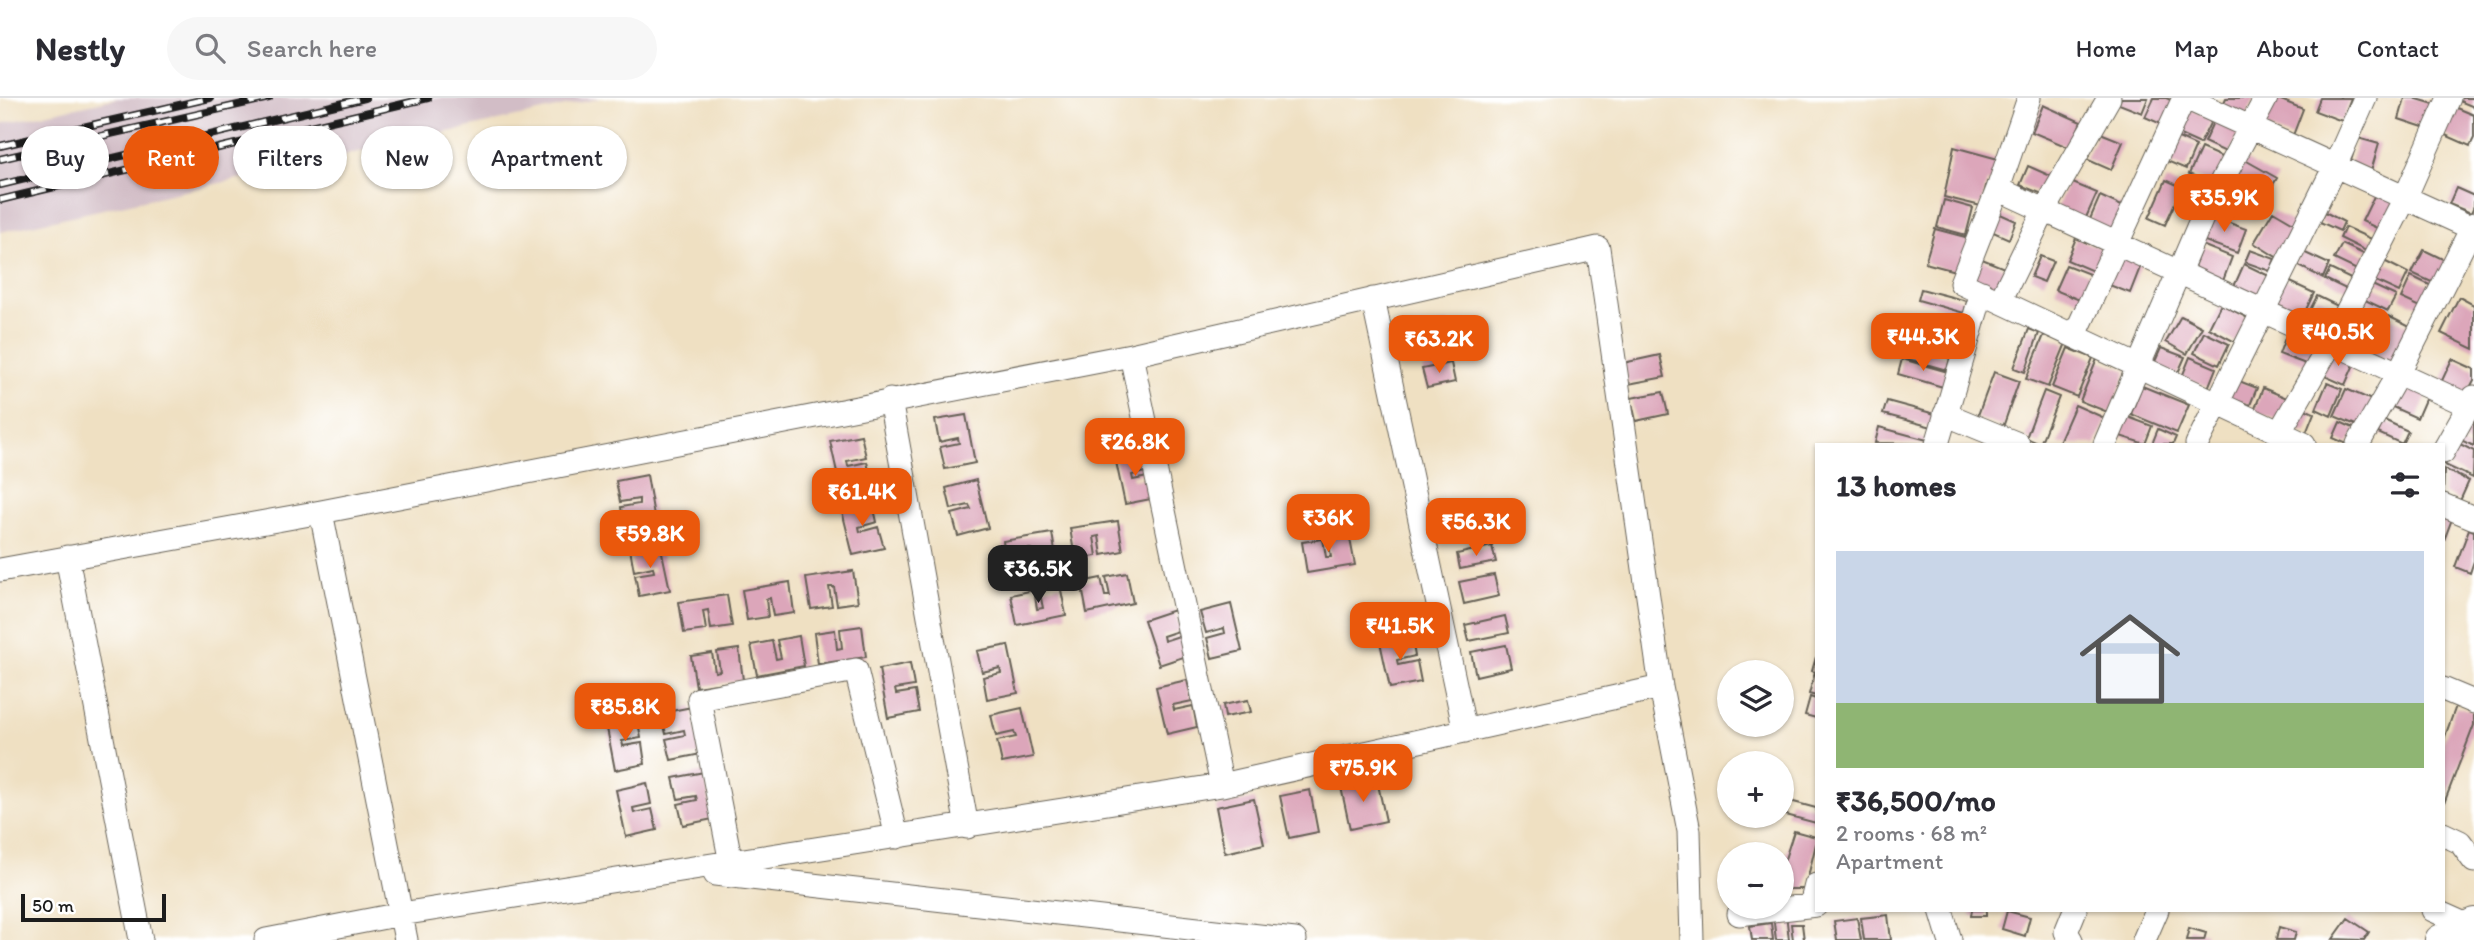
<!DOCTYPE html>
<meta charset="utf-8">
<style>
:root{--surface:#fff;--page:#f7f7f7;--text:#2b2b33;--muted:#7c7c81;--line:#e1e1e2;--accent:#ea580c}
body{margin:0;font-family:Itim,sans-serif;background:var(--page);color:var(--text);height:100vh;display:flex;flex-direction:column;font-size:26px;white-space:nowrap}
*{box-sizing:border-box;margin:0}
p{font-size:23px;color:var(--muted)}
.icon{flex:none;width:38px;height:38px;fill:none;stroke:currentColor;stroke-width:2;stroke-linecap:round;stroke-linejoin:round}
.map{position:relative;flex:1;overflow:hidden}
.drawer{position:absolute;left:1815px;top:345px;width:630px;height:469px;display:flex;flex-direction:column;background:var(--surface);border-radius:0px;box-shadow:0 2px 5px #0004}
.drawer>*{flex:none}
.hud{position:absolute;left:21px;top:28px;width:665px;height:63px;display:flex;gap:14px}
.tools{position:absolute;left:1717px;top:562px;display:grid;gap:14px}
.tools a{display:grid;place-items:center;width:77px;height:77px;border-radius:50%;background:var(--surface);box-shadow:0 2px 5px #0004;font-size:35px}
.scale{position:absolute;left:21px;bottom:18px;width:145px;box-sizing:border-box;padding-left:7px;border:4px solid #1c1c1c;border-top:0;font-size:19px;line-height:24px;white-space:nowrap;color:#1c1c1c;-webkit-text-stroke:5px #fff;paint-order:stroke}
.price{position:absolute;translate:-50% -60px;padding:0 16px;border-radius:14px;background:var(--accent);color:#fff;font-size:23px;line-height:46px;filter:drop-shadow(0 2px 4px #0008)}
.price::after{content:'';position:absolute;left:50%;top:42px;width:21px;height:16px;margin-left:-10px;background:inherit;clip-path:polygon(0 0,100% 0,50% 100%)}
.price.selected{background:#222;color:#fff}
ul{padding:0;list-style:none}
li{display:grid;align-content:center;gap:14px;height:371px;padding:0 21px}
li+li{border-top:2px solid var(--line)}
li span{display:grid;place-items:center;height:217px;border-radius:0px;color:#555}
li>.icon{margin-inline-start:auto}
span .icon{width:126px;height:126px;fill:#fffc;stroke-width:1}
li b{font-size:30px}
h2{display:flex;justify-content:space-between;align-items:center;height:84px;padding:0 21px;font-size:30px}
.pill{padding:0 24px;border-radius:32px;background:var(--surface);box-shadow:0 2px 5px #0004;font-size:24px;line-height:63px}
.pill.selected{background:var(--accent);color:#fff}
header{display:flex;align-items:center;gap:42px;box-sizing:border-box;height:98px;padding:0 35px;background:var(--surface);border-bottom:2px solid var(--line)}
header strong{font-size:33px}
nav{display:flex;gap:38px;margin-inline-start:auto;font-size:24px}
.search{width:490px;height:63px;background:var(--page);display:flex;align-items:center;gap:18px;box-sizing:border-box;padding:0 24px;border-radius:38px;color:var(--muted);font-size:26px}
.map>svg:first-child{display:block}
</style>
<header>
<strong>Nestly</strong>
<div class="search"><svg class="icon" aria-label="search" viewBox="0 0 24 24"><circle cx="10" cy="10" r="6"/><path d="M15 15l6 6"/></svg>Search here</div>
<nav><a>Home</a><a>Map</a><a>About</a><a>Contact</a></nav>
</header>
<div class="map">
<svg width="2474" height="842" viewBox="0 0 2474 842">
<rect width="100%" height="100%" fill="#fff"/>
<filter id="ink" filterUnits="userSpaceOnUse"><feTurbulence type="fractalNoise" baseFrequency=".0143" numOctaves="2"/><feDisplacementMap in="SourceGraphic" scale="14" xChannelSelector="R" yChannelSelector="G"/><feConvolveMatrix kernelMatrix="1 2 1 2 8 2 1 2 1" color-interpolation-filters="sRGB"/></filter>
<filter id="wash" filterUnits="userSpaceOnUse"><feTurbulence type="fractalNoise" baseFrequency=".00686" numOctaves="4" result="noise"/><feDisplacementMap in="SourceGraphic" scale="28" xChannelSelector="R" yChannelSelector="G"/><feGaussianBlur stdDeviation="1.57" result="paint"/><feColorMatrix in="noise" values="0 0 0 0 0 0 0 0 0 0 0 0 0 0 0 0 0 1.4 0 .05"/><feComposite in="paint" operator="in"/></filter>
<g filter="url(#wash)">
<rect width="100%" height="100%" fill="#efe0c2"/>
<path fill="#d2bdc6" d="M118,0H601L0,134V26Z"/>
<g id="blocks">
<path fill="#dca6ba" d="M2121,0H2148L2142,15L2119,6Z
M2154,0H2166L2178,5L2168,29L2145,19Z
M2226,0H2255L2245,21L2221,11Z
M2276,0L2303,11L2292,40L2261,28Z
M2320,0H2351L2342,23L2315,13Z
M2405,0H2414L2434,6L2426,30L2399,21Z
M2458,0H2474V9L2457,2Z
M2043,7L2081,24L2070,50L2032,34Z
M2182,8L2212,21L2200,46L2171,33Z
M2455,9L2474,17V40L2470,48L2443,36Z
M2214,22L2240,34L2230,56L2204,44Z
M2098,34L2123,44L2111,72L2086,61Z
M2172,37L2196,48L2186,71L2162,61Z
M2358,40L2379,46L2371,73L2350,66Z
M1954,49L1998,61L1992,85L1987,84L1981,108L1944,99Z
M2201,50L2226,61L2214,87L2189,76Z
M2245,62L2277,80L2261,107L2230,88Z
M2028,68L2053,79L2045,97L2020,87Z
M2166,82L2182,89L2165,127L2149,120Z
M2068,83L2097,95L2084,124L2056,112Z
M2456,90L2474,98V108L2471,115L2449,106Z
M2376,94L2397,104L2383,133L2362,123Z
M2100,98L2124,109L2111,138L2087,128Z
M1944,102L1973,110L1966,137L1937,129Z
M2273,113L2297,127L2278,160L2254,145Z
M2325,114L2344,124L2340,133L2320,124Z
M1998,115L2016,123L2009,141L1991,133Z
M2211,118L2246,131L2237,155L2202,142Z
M2345,129L2374,142L2368,154L2340,140Z
M1935,131L1969,140L1959,174L1925,165Z
M2076,140L2104,152L2095,174L2067,162Z
M2342,146L2370,159L2363,175L2334,161Z
M2202,147L2232,159L2221,188L2191,177Z
M2250,152L2275,161L2270,173L2245,164Z
M2424,152L2451,165L2440,188L2412,175Z
M2301,153L2329,166L2323,180L2295,166Z
M2116,156L2141,167L2130,195L2104,185Z
M2040,158L2053,163L2044,184L2031,179Z
M1982,161L2007,171L1998,194L1973,184Z
M2380,161L2408,175L2399,194L2371,181Z
M2244,166L2269,178L2256,206L2231,195Z
M2066,167L2092,177L2082,203L2055,192Z
M2330,171L2355,183L2350,193L2325,181Z
M2411,178L2438,191L2427,212L2401,200Z
M2284,181L2314,195L2301,222L2271,208Z
M2370,186L2396,198L2388,213L2363,201Z
M1921,191L1967,203L1964,215L1918,202Z
M2317,198L2342,210L2329,236L2304,224Z
M2459,199L2474,207V251L2441,235Z
M2221,206L2248,220L2235,244L2209,230Z
M2359,214L2378,223L2365,252L2345,242Z
M2181,218L2202,229L2187,256L2166,244Z
M2388,218L2412,230L2394,267L2369,255Z
M1914,219L1932,224L1928,239L1910,235Z
M1449,224L1454,247L1415,255L1410,233Z
M1934,224L1959,231L1954,249L1929,242Z
M2029,231L2039,235L2025,274L2014,270Z
M2204,234L2229,246L2219,267L2194,255Z
M2287,235L2319,248L2311,268L2279,256Z
M2044,237L2066,245L2048,289L2026,281Z
M1911,249L1950,260L1947,272L1908,261Z
M2068,250L2093,260L2077,299L2052,289Z
M2161,250L2185,259L2177,277L2153,268Z
M2330,253L2355,264L2345,287L2320,276Z
M1660,257L1665,279L1628,286L1623,265Z
M2190,259L2216,270L2208,290L2182,279Z
M1902,261L1948,274L1943,289L1898,276Z
M2097,261L2127,273L2110,315L2080,303Z
M2452,261L2474,271V282L2463,303L2438,291Z
M1451,265L1455,284L1427,290L1422,271Z
M1994,274L2019,283L2003,329L1977,320Z
M2234,281L2257,290L2250,307L2227,299Z
M2399,284L2427,297L2417,320L2388,307Z
M2327,285L2342,291L2331,318L2316,311Z
M2142,288L2189,307L2177,335L2131,316Z
M2263,290L2287,300L2278,322L2254,313Z
M2346,291L2374,303L2363,330L2334,318Z
M2044,293L2059,299L2040,346L2026,340Z
M1663,294L1668,316L1636,323L1631,300Z
M1887,303L1935,316L1932,329L1883,316Z
M2075,307L2107,321L2096,346H2058Z
M2300,309L2314,315L2306,335L2292,329Z
M966,317L975,365L945,371L940,349L959,345L958,340L939,344L935,322Z
M2128,319L2152,328L2145,346L2120,338Z
M2474,319V348L2456,340Z
M2384,322L2408,333L2402,346L2378,335Z
M2340,324L2358,332L2347,346L2333,340Z
M1879,329L1927,342L1926,346L1875,345Z
M2158,331L2176,339L2173,346H2152Z
M861,337L866,359L847,363L848,368L867,364L872,385L841,392L830,343Z
M2456,344L2474,353L2473,380L2445,367Z
M1146,353L1150,373L1132,377L1133,382L1152,378L1156,400L1125,406L1115,359Z
M2444,371L2469,383L2460,403L2443,395Z
M647,377L655,424L624,429L621,409L639,406V401L620,404L616,383Z
M976,382L988,430L958,438L952,416L971,411L969,407L951,411L946,390Z
M872,402L877,424L859,429L860,434L878,429L884,450L853,457L841,409Z
M2443,417L2452,421L2443,445Z
M1118,423L1123,453L1102,457L1099,438L1094,439L1097,458L1075,461L1070,430Z
M2469,431L2474,433V463L2470,475L2455,469Z
M1052,435L1057,465L1034,469L1031,451H1026L1029,470L1007,473L1003,443Z
M1349,436L1355,467L1307,475L1302,444L1323,441L1326,459H1331L1328,440Z
M660,445L670,492L639,498L635,477L654,474L653,469L634,473L630,451Z
M1492,448L1496,464L1460,471L1457,456Z
M853,473L858,504L837,507L834,489H829L832,508L811,511L806,480Z
M1127,475L1133,505L1087,515L1081,484L1101,480L1105,498H1110L1106,479Z
M1494,477L1499,498L1464,506L1459,484Z
M790,484L794,515L773,518L770,500L766,501L768,519L747,522L742,492Z
M1060,487L1066,517L1017,527L1011,497L1034,492L1037,511L1043,510L1039,491Z
M727,497L732,528L711,531L708,512L703,513L706,532L684,535L679,504Z
M1231,506L1242,553L1212,560L1207,540L1225,535L1224,530L1206,535L1200,514Z
M1174,512L1181,532L1163,538L1164,543L1182,537L1189,557L1159,567L1144,522Z
M1505,518L1509,535L1469,543L1465,527Z
M862,528L866,559L818,566L814,535L835,532L837,551L842,550L840,531Z
M1411,537L1415,558L1397,562L1398,567L1417,563L1421,584L1390,590L1380,544Z
M799,538L804,568L757,577L751,547L772,543L776,561L781,560L777,542Z
M1008,547L1018,595L987,601L983,579L1001,575L1000,570L982,574L977,553Z
M1506,547L1511,570L1476,578L1471,554Z
M739,551L743,582L696,589L691,558L712,555L715,574L720,573L717,554Z
M1816,559V598L1809,596L1815,574L1812,573Z
M910,565L914,588L895,591L896,596L915,593L919,614L888,620L879,571Z
M1187,582L1192,603L1173,607L1174,612L1193,608L1197,629L1167,636L1156,589Z
M1810,599L1816,601V620L1805,617Z
M1248,602L1251,614L1225,619L1223,607Z
M2456,608L2474,614V627L2443,708V644Z
M692,609L701,656L671,662L666,641L685,637L684,632L666,636L661,615Z
M1022,610L1033,659L1002,665L997,643L1016,639L1014,634L996,638L991,617Z
M637,619L641,640L622,643L623,648L642,645L645,666L615,672L606,625Z
M704,674L713,721L683,727L678,706L697,702L696,698L678,701L673,680Z
M1377,682L1386,723L1350,731L1341,689Z
M647,685L651,706L633,710L634,715L652,711L657,732L626,739L616,692Z
M1310,692L1318,734L1289,740L1280,698Z
M1254,701L1264,746L1225,755L1216,709Z
M1790,703L1816,710V725L1786,717Z
M1794,733L1816,739V746L1805,791H1782V764H1784Z
M1972,812H1986V818H1971Z
M2007,813L2030,819L2025,838L2002,831Z
M1786,815L1789,842H1776L1773,816Z
M1888,817L1891,842H1864L1861,820Z
M1857,820L1861,842H1837L1834,823Z
M2348,820L2369,834L2364,842L2333,841Z
M1771,825L1773,842H1752L1750,828Z
M1791,826H1802L1804,842H1793Z
M2279,829L2296,834L2294,842H2276Z
M2189,830L2206,835L2204,842H2186Z"/>
</g>
</g>
<g filter="url(#ink)">
<use href="#blocks" fill-opacity="0" stroke="#666156" stroke-width="2"/>
<g fill="none" stroke-linecap="round" stroke-linejoin="round">
<g stroke="#666156" stroke-width="25">
<path id="minor" d="M2029,0L1998,91L1961,185L2304,346
M2186,0L2474,131
M1998,91L2474,310
M1373,201L1465,633
M2000,203L2044,113L2109,0
M2075,237L2184,0
M1131,257L1222,687
M890,302L967,729
M1945,316L2018,346
M2279,335L2331,245L2405,100L2449,0
M1937,346L1982,194
M2105,346L2202,120L2266,0
M2197,346L2335,68L2365,0
M2358,346L2398,276L2474,126
M2443,354L2474,299
M2443,407L2474,420
M321,414L406,842
M67,459L141,842
M0,472L321,414L1131,257L1598,150L1661,589L1689,733L1692,842
M2443,591L2474,604
M2443,736L2460,744L2474,763
M731,765L699,601L856,572L897,739
M715,776L1295,842
M1811,807L1816,787
M1941,812L1950,842
M2433,812L2469,828
M1739,816L1816,807
M266,842L401,816L1222,687L1661,589
M2071,842L2066,834L2075,812
M2144,842L2157,812"/>
</g>
<g stroke="#666156" stroke-width="32">
<path id="major" d="M2440,842L2474,825"/>
</g>
<use href="#minor" stroke="#fff" stroke-width="23"/>
<use href="#major" stroke="#fff" stroke-width="30"/>
<g stroke="#1c1c1c" stroke-width="8">
<path id="rail" d="M0,48L210,0
M0,61L269,0
M0,87L365,0
M0,102L428,0"/>
</g>
<use href="#rail" stroke="#fff" stroke-width="5" stroke-dasharray="16" stroke-linecap="butt"/>
</g>
</g>
</svg>
<div class="tools">
<a><svg class="icon" aria-label="layers" viewBox="0 0 24 24"><path d="M12 4l9 5-9 5-9-5zM3 14l9 5 9-5"/></svg></a>
<a>+</a>
<a>−</a>
</div>
<div class="scale">50 m</div>
<b class="price" style="left:2224px;top:136px">₹35.9K</b>
<b class="price" style="left:2338px;top:270px">₹40.5K</b>
<b class="price" style="left:1923px;top:275px">₹44.3K</b>
<b class="price" style="left:1439px;top:277px">₹63.2K</b>
<b class="price" style="left:1135px;top:380px">₹26.8K</b>
<b class="price" style="left:862px;top:430px">₹61.4K</b>
<b class="price" style="left:1328px;top:456px">₹36K</b>
<b class="price" style="left:1476px;top:460px">₹56.3K</b>
<b class="price" style="left:650px;top:472px">₹59.8K</b>
<b class="price selected" style="left:1038px;top:507px">₹36.5K</b>
<b class="price" style="left:1400px;top:564px">₹41.5K</b>
<b class="price" style="left:625px;top:645px">₹85.8K</b>
<b class="price" style="left:1363px;top:706px">₹75.9K</b>
<div class="hud">
<a class="pill">Buy</a>
<a class="pill selected">Rent</a>
<a class="pill">Filters</a>
<a class="pill">New</a>
<a class="pill">Apartment</a>
</div>
<section class="drawer">
<h2>13 homes<svg class="icon" aria-label="filters" viewBox="0 0 24 24"><path d="M4 7h16M4 17h16"/><circle cx="9" cy="7" r="2"/><circle cx="15" cy="17" r="2"/></svg></h2>
<ul>
<li><span style="background:linear-gradient(#c9d6e8 70%,#8fb573 0)"><svg class="icon" aria-label="home" viewBox="0 0 24 24"><path d="M3 11l9-7 9 7M6 9v11h12V9"/></svg></span><div><b>₹36,500/mo</b><p>2 rooms · 68 m²</p><p>Apartment</p></div></li>
</ul>
</section>
</div>
